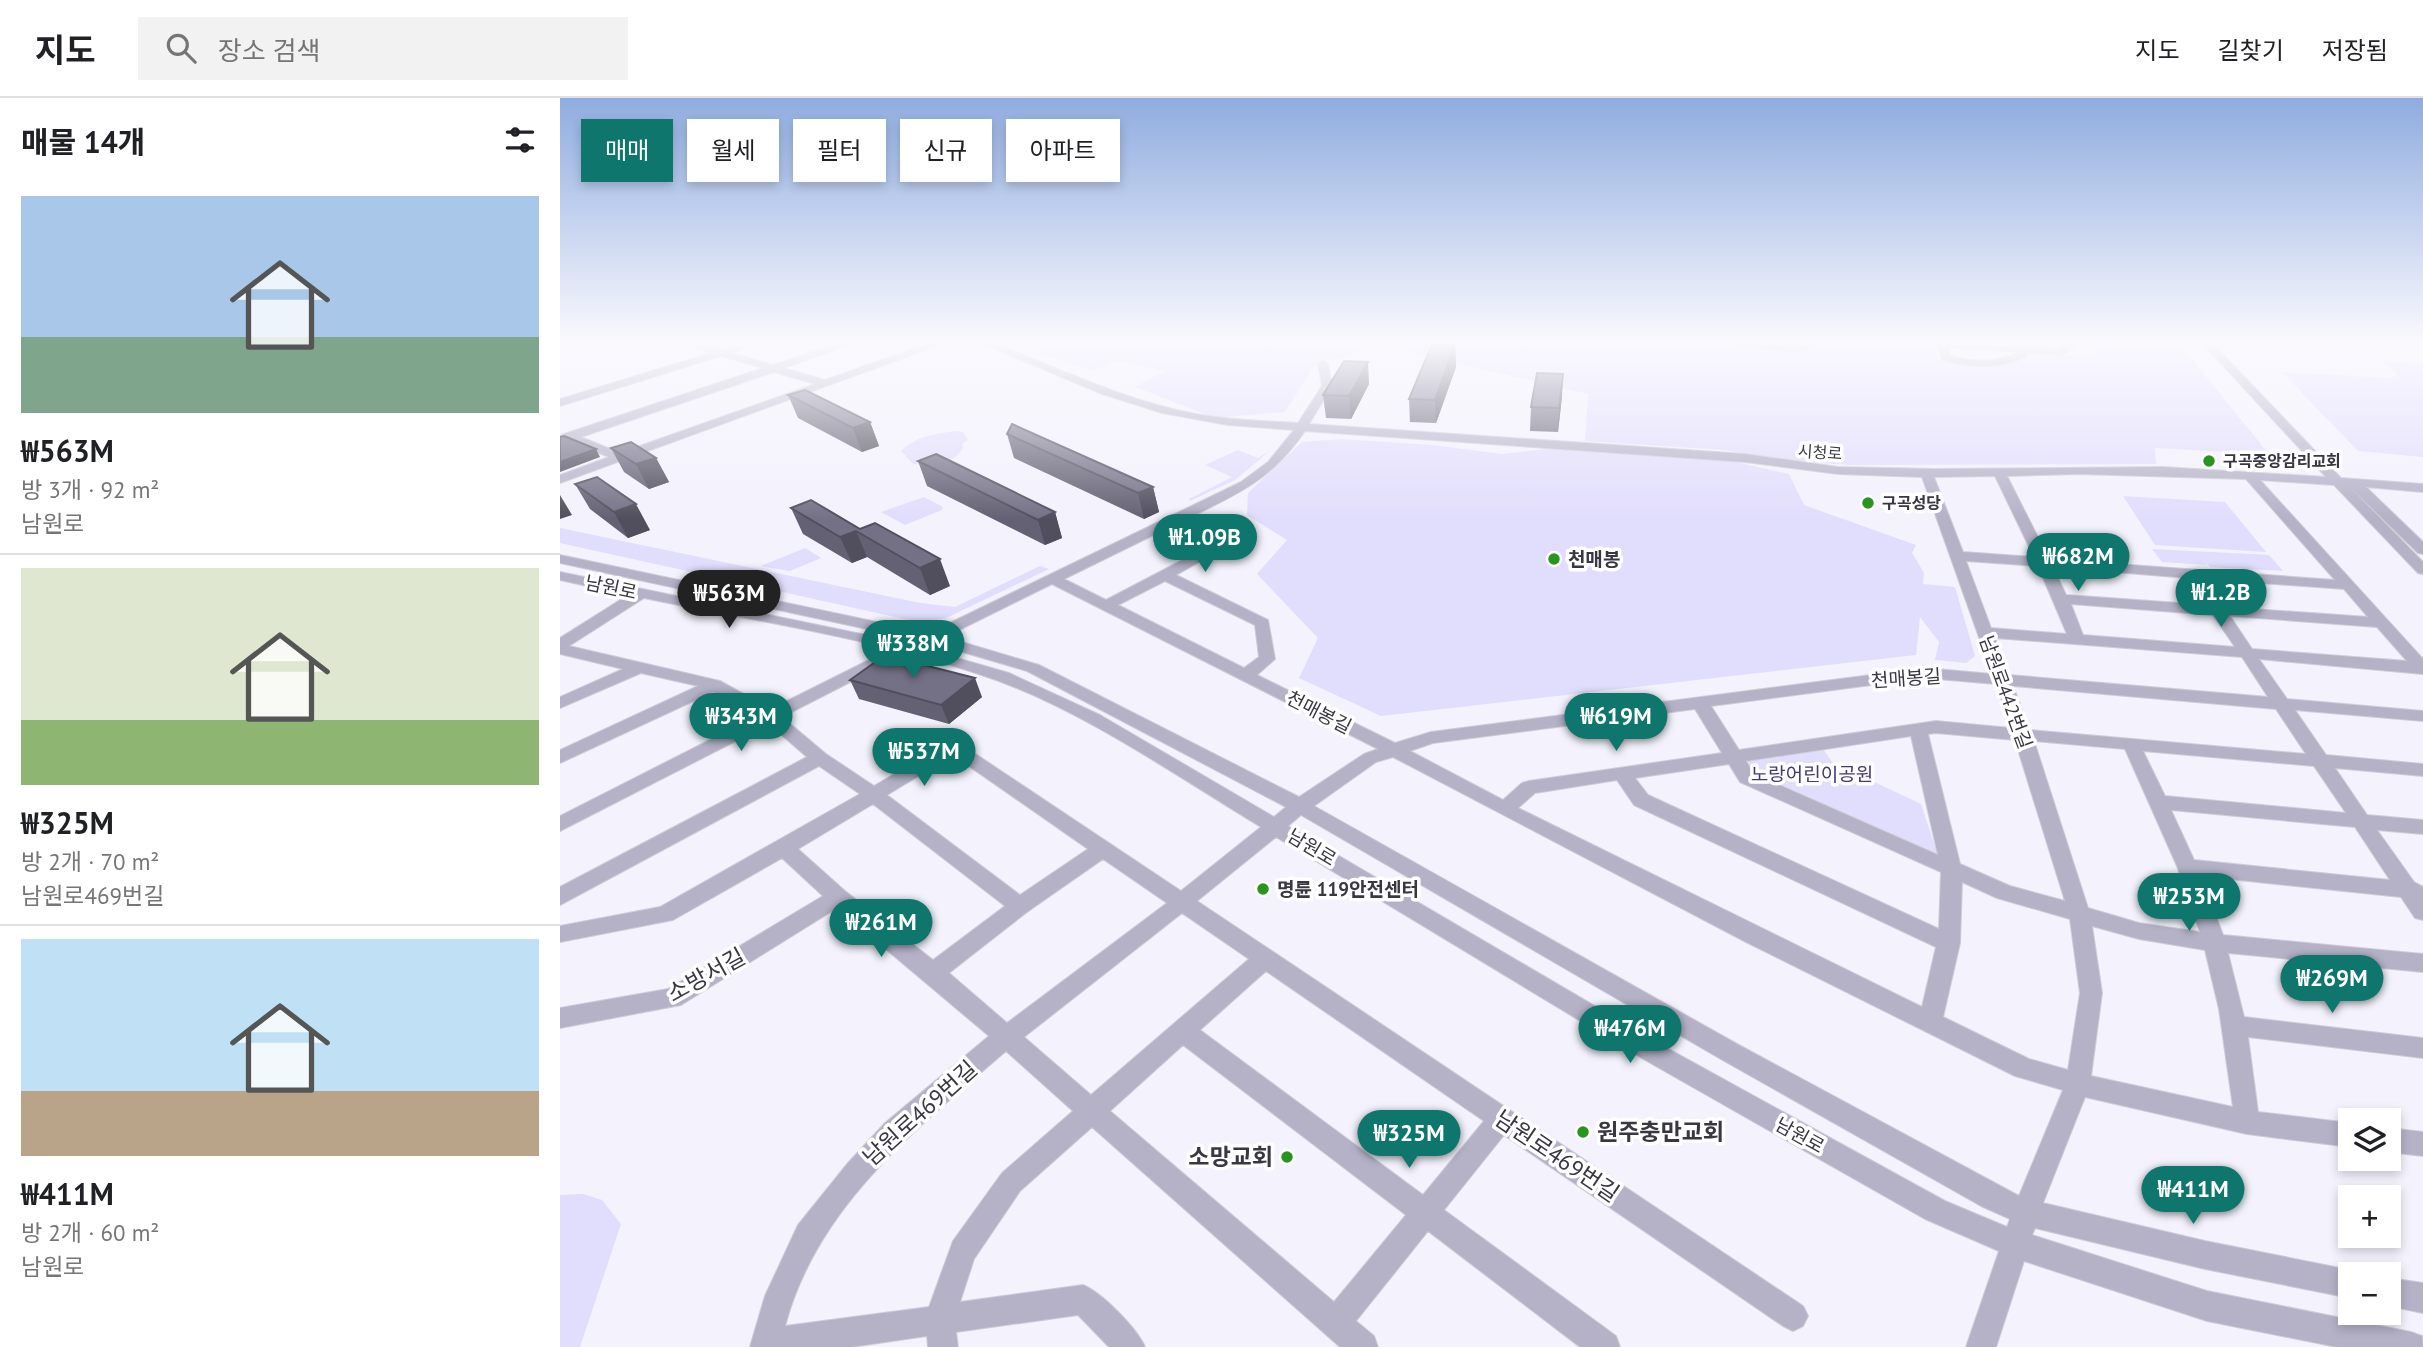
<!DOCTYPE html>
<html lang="ko">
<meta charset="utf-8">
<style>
:root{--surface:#fff;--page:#f2f2f2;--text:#202124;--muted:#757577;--line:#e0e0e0;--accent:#0f766e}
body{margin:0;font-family:"PT Sans","Noto Sans KR",sans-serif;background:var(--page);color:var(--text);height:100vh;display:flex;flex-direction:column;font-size:26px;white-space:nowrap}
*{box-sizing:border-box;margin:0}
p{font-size:23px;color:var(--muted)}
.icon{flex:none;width:38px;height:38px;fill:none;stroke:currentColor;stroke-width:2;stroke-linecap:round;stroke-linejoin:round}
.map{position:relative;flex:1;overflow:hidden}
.details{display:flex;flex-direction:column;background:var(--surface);width:560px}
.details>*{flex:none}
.guide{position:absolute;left:21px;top:21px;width:665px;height:63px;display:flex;gap:14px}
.buttons{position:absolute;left:1778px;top:1010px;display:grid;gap:14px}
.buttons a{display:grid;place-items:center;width:63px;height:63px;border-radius:0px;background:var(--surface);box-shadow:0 4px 10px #0003;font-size:35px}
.price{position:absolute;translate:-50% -60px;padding:0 16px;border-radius:24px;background:var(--accent);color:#fff;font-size:23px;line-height:46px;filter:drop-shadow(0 2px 4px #0008)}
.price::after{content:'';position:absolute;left:50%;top:42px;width:21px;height:16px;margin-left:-10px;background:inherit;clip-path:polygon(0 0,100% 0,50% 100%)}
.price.current{background:#222;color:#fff}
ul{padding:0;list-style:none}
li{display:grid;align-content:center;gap:14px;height:371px;padding:0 21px}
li+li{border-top:2px solid var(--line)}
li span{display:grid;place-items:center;height:217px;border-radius:0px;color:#555}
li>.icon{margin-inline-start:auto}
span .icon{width:126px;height:126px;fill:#fffc;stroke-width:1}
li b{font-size:30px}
h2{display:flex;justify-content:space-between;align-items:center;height:84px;padding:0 21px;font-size:30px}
.chip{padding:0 24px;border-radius:0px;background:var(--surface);box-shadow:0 4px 10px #0003;font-size:24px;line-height:63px}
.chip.current{background:var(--accent);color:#fff}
header{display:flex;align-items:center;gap:42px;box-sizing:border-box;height:98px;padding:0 35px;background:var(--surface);border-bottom:2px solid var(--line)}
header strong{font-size:33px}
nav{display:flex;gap:38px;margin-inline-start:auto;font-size:24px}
.search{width:490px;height:63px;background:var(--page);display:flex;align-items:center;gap:18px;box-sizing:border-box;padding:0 24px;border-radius:0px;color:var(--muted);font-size:26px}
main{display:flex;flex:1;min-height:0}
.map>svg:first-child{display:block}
</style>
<header>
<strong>지도</strong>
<div class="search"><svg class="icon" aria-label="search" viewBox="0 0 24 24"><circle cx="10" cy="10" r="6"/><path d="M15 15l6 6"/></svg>장소 검색</div>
<nav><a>지도</a><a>길찾기</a><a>저장됨</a></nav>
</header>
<main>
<section class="details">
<h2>매물 14개<svg class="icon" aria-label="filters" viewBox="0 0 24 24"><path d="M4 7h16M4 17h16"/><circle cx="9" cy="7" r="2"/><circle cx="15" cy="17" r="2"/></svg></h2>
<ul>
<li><span style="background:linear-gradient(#a9c7e8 65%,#7fa58c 0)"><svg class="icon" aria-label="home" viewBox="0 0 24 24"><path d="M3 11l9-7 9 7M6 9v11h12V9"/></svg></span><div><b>₩563M</b><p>방 3개 · 92 m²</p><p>남원로</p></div></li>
<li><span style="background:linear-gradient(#dfe7d0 70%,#8fb573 0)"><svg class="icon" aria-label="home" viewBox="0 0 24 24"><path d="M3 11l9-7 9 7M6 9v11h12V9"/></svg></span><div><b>₩325M</b><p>방 2개 · 70 m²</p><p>남원로469번길</p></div></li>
<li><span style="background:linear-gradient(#bfe0f5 70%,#b9a48a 0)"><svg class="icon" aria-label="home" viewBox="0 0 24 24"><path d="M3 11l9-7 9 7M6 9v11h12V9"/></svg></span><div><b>₩411M</b><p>방 2개 · 60 m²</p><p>남원로</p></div></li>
</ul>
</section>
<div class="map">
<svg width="1863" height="1249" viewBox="0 0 1863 1249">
<rect width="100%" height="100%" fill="#f3f2fd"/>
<path fill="#e1ddfc" d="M453,246H1376L1377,261C1413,272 1445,265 1482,259C1500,255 1519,260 1537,258L1531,246L1622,249L1709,356L1595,350L1596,366L1291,367L1231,363L1164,352L1025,343L1028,296L823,248L755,267L725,314L655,320L575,289L605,273L557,263L533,273Z
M1823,263L1863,266V359L1798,353L1722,274L1831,280L1837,277Z
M396,333L403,334L408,342L402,346L403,350C391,369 373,367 353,366L341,353C356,338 376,336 396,333Z
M782,341L873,347L942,356L985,351L1022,352L1167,362L1229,376L1244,407L1356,447L1352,455L1364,475L1363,486L1395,489L1415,558L1406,565L1375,562L1379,544L1360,519L1356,557L821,618L739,580L758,540L697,476L727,442L687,417L688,395L742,344Z
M678,352L698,360L711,352L675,382L630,403L629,401L672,379L645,367Z
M1563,398L1665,404L1706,454L1595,447Z
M364,399L383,409L382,412L345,427L321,414Z
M0,430L360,505L395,509L480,468L489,471L386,520L358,524L0,445Z
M245,450L261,460L230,473L201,468Z
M1592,451L1709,457L1723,473L1650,469L1643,461L1647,467L1602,464Z
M1263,651L1272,664L1361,706L1378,758L1190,675L1188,661Z
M23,1096L42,1102L61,1126L20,1249H0V1097Z"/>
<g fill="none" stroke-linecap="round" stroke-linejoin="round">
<g stroke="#cecdd7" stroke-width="2">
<path id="minor" d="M127,246C139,246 150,251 161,251C170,252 182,246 194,246L172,255L213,267L276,246H291L224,270L265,282L367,246H382L0,385V377L49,359L9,343L0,346V338L4,336L203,270L161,258L0,308V301L151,255ZM214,274L255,286L60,355L21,339Z
M423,246H437C502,272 567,303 636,316C669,322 704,323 738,325L762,288L758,266L763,263L768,266L772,288L749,326L1185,356L1278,369L1374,371L1603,369L1766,379L1643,246H1653L1781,380L1863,386V394L1806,389L1863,444V456L1858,455L1789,388L1863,464V476L1858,475L1774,387L1700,382L1863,561V576L1699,561L1727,601L1863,613V623L1735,612L1766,657L1863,666V678L1775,670L1807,717L1863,722V736L1817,732L1854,784L1863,789V822L1855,820L1841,799L1641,778L1663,837L1863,856V874L1668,855L1684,919L1863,940V960L1688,939L1698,1014L1790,1025V1049L1687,1036L1525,999L1483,1105L1645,1143L1790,1172L1800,1176H1790V1200L1645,1171L1475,1130L1472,1137L1647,1193L1851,1234L1862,1238L1863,1249H1777L1647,1223L1464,1163L1436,1249H1406L1439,1153L1365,1121L1085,962L716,739L637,803L1243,1208L1248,1218L1243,1228L1233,1233L1223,1228L944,1037L884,1112L1056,1238L1060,1249H1020L868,1133L796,1223L814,1238L818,1249H780L532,1029L460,1093L414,1161L400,1204L523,1187C542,1195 577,1230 585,1249H549L518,1217L396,1234L398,1249H368L367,1238L291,1249H190L205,1198L238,1127L288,1065L325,1025L429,938L277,810L121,907L0,930V910L108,891L263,798L222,760L113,822L0,844V828L100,809L300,696L259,668L0,807V789L247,659L209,626L0,733V718L197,618L153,594L0,665V652L138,588L81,575L0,610V599L63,571L0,556V540L68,497L0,482V474L345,545L449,575L540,617L714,719L726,709L467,573L372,545H360L358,542L0,465V457L369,535L681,384L708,364L734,332L668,327L602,315L542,296ZM745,333L1185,364L1278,376L1362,379L1432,576L1365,570L871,634L835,645L697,577L715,561L708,522L616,477L675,444L629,420C681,394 711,382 745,333ZM1519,376L1686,381L1775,482L1489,461L1447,378ZM1435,378L1474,459L1403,454L1374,379ZM618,425L657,444L546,502L504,481ZM1406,463L1478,468L1507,536L1431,530ZM1493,469L1628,480L1647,507L1506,497ZM1644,481L1784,491L1808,519L1663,509ZM605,483L695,527L699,559L684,570L558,507ZM492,486L818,651L804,656L739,699L479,567L385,539ZM84,500C200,524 324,542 436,582C527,615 618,679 701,729L621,793L399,645H387L314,688L266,656L222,619L337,560L339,557L337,554H325L211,611L160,583L9,548ZM1511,506L1653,517L1675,549L1523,537ZM1670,518L1817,529L1847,563L1692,551ZM1435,540L1682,559L1708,599L1449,577ZM1365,580L1436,586L1451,630L1376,623L1179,652L1151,608ZM1453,588L1716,611L1746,656L1470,632ZM1135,611L1162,655L969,683L962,685L943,702L850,653L873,645ZM1376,635L1455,642L1505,803L1450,788L1400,766L1368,636ZM1351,638L1378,757L1194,676L1186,663ZM1474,643L1565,651L1617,768L1640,834L1579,825L1528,810ZM1583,653L1754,668L1786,715L1605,698ZM393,657L528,751L460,797L327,697ZM833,659L1186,844L1455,978L1503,992L1459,1098L1177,946L754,708L816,664ZM1169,666L1180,684L1381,774L1379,831L1088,697L1075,680ZM1057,682L1074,707L1376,849L1362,909L958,710L975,695ZM313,706L445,808L373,862L285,793L238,751ZM1611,712L1795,729L1830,782L1634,762ZM741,717L1159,960L1421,1108L1450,1121L1447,1129L1385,1103L1103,948L728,728ZM543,761L607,805L447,925L389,875L467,814ZM1402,784L1437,800L1510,821L1520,895L1508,972L1469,961L1383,919L1400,845ZM622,815L689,861L531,997L464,939ZM1532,828L1579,841L1645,852L1659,911L1673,1009L1531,978L1542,895ZM706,873L924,1023L863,1097L640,932ZM623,947L846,1117L774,1204L550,1013ZM446,953L513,1013L442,1075L393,1143L369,1209L225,1228C257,1108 356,1031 446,953Z
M1179,246H1251V249L1238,254L1184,249Z
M1377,246L1500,251L1503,249L1501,246H1511L1514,250L1502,257L1467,255V258C1440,272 1411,270 1382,262ZM1388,249L1459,254C1438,265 1413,264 1391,258Z
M1829,1030L1863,1034V1058L1829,1054Z
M1829,1180L1863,1185V1215L1829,1208Z"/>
</g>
<use href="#minor" fill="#b5b2c8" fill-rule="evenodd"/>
</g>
<path fill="#646174" d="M895,247L896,269L876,325L850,324L849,301Z
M809,286L791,321L766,320L763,297Z
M228,297L310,324L319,348L302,354L238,320Z
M1002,298L998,334L970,333L971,309Z
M447,336L593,389L599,414L584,421L454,360Z
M51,350L96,360L109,384L89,391L64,374Z
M358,363L495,414L502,440L485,447L367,388Z
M15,386L90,432L68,440L30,411Z
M251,402L390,488L370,497L307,459L292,465L243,436L231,410Z
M290,582L422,599L389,626L299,601Z"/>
<path fill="#514f5e" d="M895,247L896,269L876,325L875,302Z
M808,264L809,286L791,321L789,298Z
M1003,276L1002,298L998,334L999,310Z
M310,324L319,348L302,354L293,330Z
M36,351L40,359L0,374V364Z
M96,360L109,384L89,391L76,366Z
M593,389L599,414L584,421L578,395Z
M0,397L12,417L0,421Z
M76,406L90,432L68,440L54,414Z
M495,414L502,440L485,447L478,422Z
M296,433L307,459L292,465L280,439Z
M380,461L390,488L370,497L360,470Z
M415,580L422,599L389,626L381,607Z"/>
<path fill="#747187" stroke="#514f5e" stroke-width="2" d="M872,246L895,247L875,302L849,301Z
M784,263L808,264L789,298L763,297Z
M977,275L1003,276L999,310L971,309Z
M245,292L310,324L293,330L228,297Z
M452,326L593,389L578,395L447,336Z
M4,338L36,351L0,364V339Z
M71,344L96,360L76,366L51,350Z
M376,356L495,414L478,422L358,363Z
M37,379L76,406L54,414L15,386Z
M251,402L300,431L315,425L380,461L360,470L296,433L280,439L231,410Z
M325,557L415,580L381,607L290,582Z"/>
<linearGradient id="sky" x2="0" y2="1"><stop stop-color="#8facdf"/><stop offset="0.58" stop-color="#faf9fe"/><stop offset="1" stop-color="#faf9fe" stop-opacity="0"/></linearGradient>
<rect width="1863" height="421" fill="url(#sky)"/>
<g fill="#2a951e" stroke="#fff" stroke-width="2.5">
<circle cx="1649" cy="363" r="7"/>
<circle cx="1308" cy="405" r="7"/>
<circle cx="994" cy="461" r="7"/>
<circle cx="703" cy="791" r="7"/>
<circle cx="1023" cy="1034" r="7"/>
<circle cx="727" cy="1059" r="7"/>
</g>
<g text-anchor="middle" stroke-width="7" stroke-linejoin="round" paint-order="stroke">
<g font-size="16" fill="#393741" stroke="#fff">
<text transform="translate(1260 354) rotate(4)" y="6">시청로</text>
</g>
<g font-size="16" font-weight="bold" fill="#393741" stroke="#fff" text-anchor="start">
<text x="1663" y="369">구곡중앙감리교회</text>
<text x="1322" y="411">구곡성당</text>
</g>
<g font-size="19" font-weight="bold" fill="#393741" stroke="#fff" text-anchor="start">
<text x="1008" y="468">천매봉</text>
<text x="717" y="798">명륜 119안전센터</text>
</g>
<g font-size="19" fill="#393741" stroke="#fff">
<text transform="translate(51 489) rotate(12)" y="7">남원로</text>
<text transform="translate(1346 580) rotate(-4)" y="7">천매봉길</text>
<text transform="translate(1446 594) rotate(70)" y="7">남원로442번길</text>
<text transform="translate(759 614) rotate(27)" y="7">천매봉길</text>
<text transform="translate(752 749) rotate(31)" y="7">남원로</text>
<text transform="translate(1240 1037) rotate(29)" y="7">남원로</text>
</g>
<g font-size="19" fill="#443772" stroke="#fff">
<text x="1252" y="683">노랑어린이공원</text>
</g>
<g font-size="23" fill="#393741" stroke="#fff">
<text transform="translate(146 877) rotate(-29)" y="8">소방서길</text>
<text transform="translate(360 1015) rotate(-42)" y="8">남원로469번길</text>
<text transform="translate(997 1058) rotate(34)" y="8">남원로469번길</text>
</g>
<g font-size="23" font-weight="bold" fill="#393741" stroke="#fff" text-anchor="start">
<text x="1037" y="1042">원주충만교회</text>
<text x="713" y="1067" text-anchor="end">소망교회</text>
</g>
</g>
</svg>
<div class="buttons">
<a><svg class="icon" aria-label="layers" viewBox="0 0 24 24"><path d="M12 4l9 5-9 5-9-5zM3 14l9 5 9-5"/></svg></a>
<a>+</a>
<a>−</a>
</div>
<b class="price" style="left:645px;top:476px">₩1.09B</b>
<b class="price" style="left:1518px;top:495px">₩682M</b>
<b class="price" style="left:1661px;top:531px">₩1.2B</b>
<b class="price current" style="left:169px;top:532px">₩563M</b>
<b class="price" style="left:353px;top:582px">₩338M</b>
<b class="price" style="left:181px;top:655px">₩343M</b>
<b class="price" style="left:1056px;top:655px">₩619M</b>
<b class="price" style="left:364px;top:690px">₩537M</b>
<b class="price" style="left:1629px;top:835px">₩253M</b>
<b class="price" style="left:321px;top:861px">₩261M</b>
<b class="price" style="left:1772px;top:917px">₩269M</b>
<b class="price" style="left:1070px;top:967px">₩476M</b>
<b class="price" style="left:849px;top:1072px">₩325M</b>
<b class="price" style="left:1633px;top:1128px">₩411M</b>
<div class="guide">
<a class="chip current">매매</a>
<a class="chip">월세</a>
<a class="chip">필터</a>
<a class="chip">신규</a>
<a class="chip">아파트</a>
</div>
</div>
</main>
